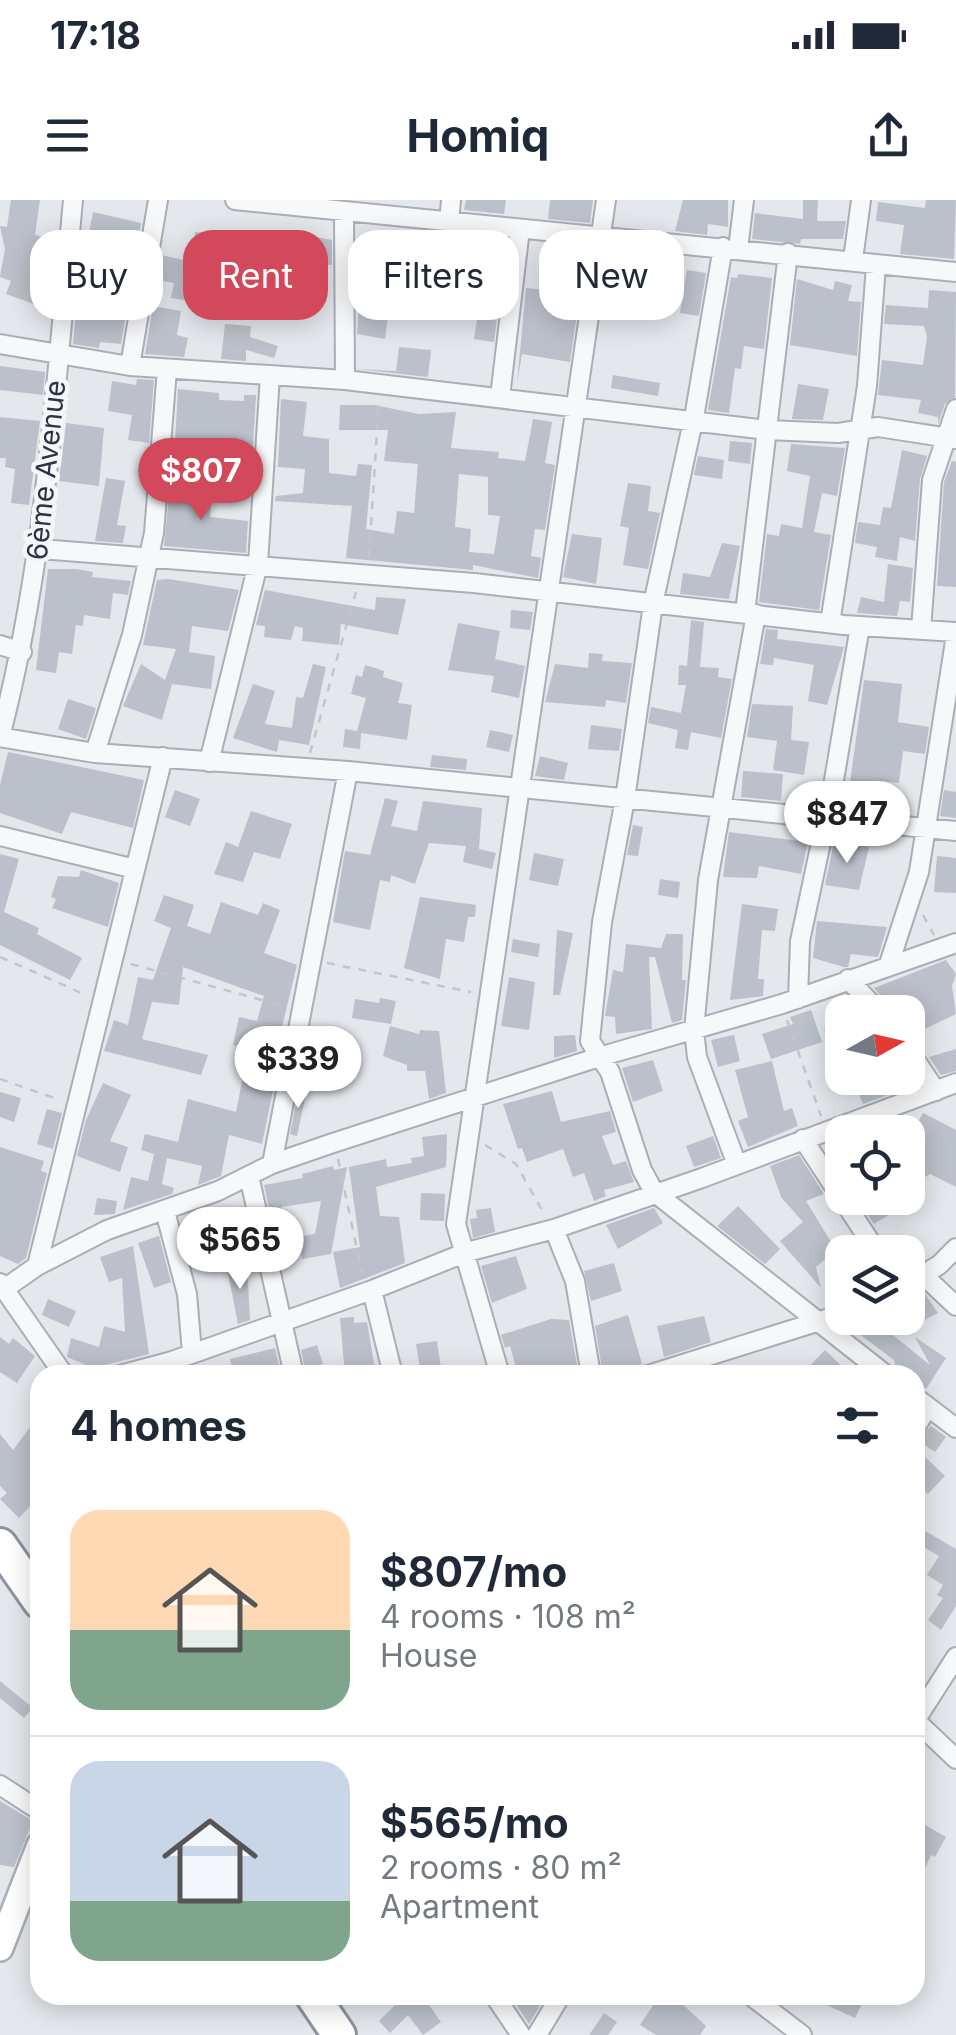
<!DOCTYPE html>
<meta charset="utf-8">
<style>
:root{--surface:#fff;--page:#f2f2f3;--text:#1f2937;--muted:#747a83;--line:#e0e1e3;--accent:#d1495b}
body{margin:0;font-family:Inter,sans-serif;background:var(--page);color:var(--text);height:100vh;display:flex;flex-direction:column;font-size:38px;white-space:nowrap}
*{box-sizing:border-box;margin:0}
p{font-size:32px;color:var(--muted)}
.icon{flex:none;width:55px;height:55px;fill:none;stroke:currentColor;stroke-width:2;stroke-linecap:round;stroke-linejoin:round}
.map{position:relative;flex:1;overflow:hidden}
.side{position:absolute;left:30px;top:1165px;width:895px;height:640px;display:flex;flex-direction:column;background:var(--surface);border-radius:30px;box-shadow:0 5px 25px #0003}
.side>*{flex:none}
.banner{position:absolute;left:30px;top:30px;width:898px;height:90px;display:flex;gap:20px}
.needle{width:65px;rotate:82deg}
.tools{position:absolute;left:825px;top:795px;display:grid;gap:20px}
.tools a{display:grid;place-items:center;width:100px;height:100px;border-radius:20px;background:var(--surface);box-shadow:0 5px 25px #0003;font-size:50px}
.price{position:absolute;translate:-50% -85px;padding:0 22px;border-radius:35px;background:#fff;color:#222;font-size:32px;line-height:65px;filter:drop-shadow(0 2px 5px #0008)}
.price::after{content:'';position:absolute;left:50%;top:60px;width:30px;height:22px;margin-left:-15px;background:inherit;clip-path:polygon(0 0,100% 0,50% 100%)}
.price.on{background:var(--accent);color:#fff}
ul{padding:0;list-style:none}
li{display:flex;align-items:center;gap:30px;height:250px;padding:0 40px}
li+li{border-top:2px solid var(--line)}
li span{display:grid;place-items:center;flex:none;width:280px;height:200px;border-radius:30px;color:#555}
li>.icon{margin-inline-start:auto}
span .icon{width:120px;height:120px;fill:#fffc;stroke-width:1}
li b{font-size:42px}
h2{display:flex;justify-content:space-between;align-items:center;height:120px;padding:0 40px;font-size:42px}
.pill{padding:0 35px;border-radius:30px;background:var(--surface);box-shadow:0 5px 25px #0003;font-size:35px;line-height:90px}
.pill.on{background:var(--accent);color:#fff}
.status{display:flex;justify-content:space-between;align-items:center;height:70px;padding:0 50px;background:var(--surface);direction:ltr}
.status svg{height:28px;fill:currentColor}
header{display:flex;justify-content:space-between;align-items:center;height:130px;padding:0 40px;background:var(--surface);font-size:45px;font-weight:700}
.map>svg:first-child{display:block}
</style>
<div class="status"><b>17:18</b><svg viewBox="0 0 49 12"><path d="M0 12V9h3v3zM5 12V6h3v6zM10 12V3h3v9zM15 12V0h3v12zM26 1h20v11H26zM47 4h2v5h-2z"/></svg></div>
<header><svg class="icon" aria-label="menu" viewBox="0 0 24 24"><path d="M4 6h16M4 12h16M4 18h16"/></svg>Homiq<svg class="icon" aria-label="share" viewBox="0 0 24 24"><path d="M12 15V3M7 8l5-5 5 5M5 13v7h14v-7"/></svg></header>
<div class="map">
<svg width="956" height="1835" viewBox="0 0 956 1835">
<rect width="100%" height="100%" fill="#e4e7ec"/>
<path fill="#bbc0ca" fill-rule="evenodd" d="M11,0H40L35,35L57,41L50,110L6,94L11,81L0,77L5,49L0,26L7,27Z
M466,0H506L504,14L464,10Z
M550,0H593L590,23L548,19Z
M683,0H728V27L708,24L707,35L675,31Z
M803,0H818L817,21H846L843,39H801L800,44L752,39L755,13L803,19Z
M926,0H956L954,59L900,54L904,25L876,21L878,2L925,8Z
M93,12L141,23L121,144L100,142L99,148L73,144L76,112L115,115L125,66L85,55Z
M279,30L332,40V65L291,61L287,112L264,110L270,49H277Z
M195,32L249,36L247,53L206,51L202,103L171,98L174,83L157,80L161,55L193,62Z
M464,51L482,54L479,73L502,75L494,142L474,139L481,94L457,89Z
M625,59L656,66L645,116L614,109Z
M687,70L706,73L699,116L680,113Z
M738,74L772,78L764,149L744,146L741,169L735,168L729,213L708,210L731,77L737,78Z
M797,79L833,90L835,81L852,85L848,101L861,102L857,156L790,145Z
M526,88L580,93L570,162L522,154L517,183Z
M929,90L956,92L955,197L945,204L938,224V217L918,213L921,200L878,195L882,160L923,165L927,137L924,126L884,124L886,105L928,108Z
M359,103L389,108L385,139L357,134Z
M153,106L181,111L177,135L188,138L184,157L145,154Z
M225,124L251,126L250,137L278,146L274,158L246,150V161L221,159Z
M399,147L431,150L428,177L357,169L396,171Z
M0,166L45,172L43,195L0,190Z
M613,175L660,183L658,196L611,188Z
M137,179L154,180L149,243L128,240L132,215L108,211L112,181L136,185Z
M798,184L829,189L823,220L792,219Z
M178,189L219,193V200L244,201V195H256L250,296L216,293L218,277L231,279V249L193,247L192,259H174Z
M281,199L307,202L303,236L329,239V273L356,276L358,264L372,265L366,329L394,334L397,311L414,313L418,264L384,261L388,230H339L340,205H374L419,214L456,212L451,248L499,252L498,258L525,261L533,219L552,222L545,263L555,265L545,330L535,329L531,356L541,358L538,378L473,365V370L346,358L352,306L275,301L276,296L303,293L305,269L278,267ZM459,274L488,277V315L500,316L494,354L469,352L471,329L455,327Z
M0,217L40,221L29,305L11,303L15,269L5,267L6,258H0Z
M66,223L104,228L99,286L59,281Z
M730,241L752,243L750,264L728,261Z
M791,244L845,248L837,296L822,293L814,332L831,335L819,410L759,402L767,334L779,336L781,324L802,328L810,276L787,271Z
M902,250L927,256L920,279L915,341L900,337L897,361L875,357L877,347L855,343L858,322L880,325L883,307L891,308Z
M698,256L724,260L722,279L694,275Z
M952,261L956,262V387L937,386L944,282Z
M106,278L125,281L117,325L126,326L123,343L95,341Z
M628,283L651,286L648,311L660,313L648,369L623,365L629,328L620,326Z
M170,285L212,289L210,317L248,321L246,353L164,346Z
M572,334L602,338L596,384L563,377Z
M722,343L740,346L729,399L680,394L683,373L710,377Z
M888,364L913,368L910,402L900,401L897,416L857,413L861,397L884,402Z
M48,369H76L93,372L92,377L131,381L128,395L113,393L110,419L84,415L83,426L76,425L72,454L59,452L56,473L36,470Z
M168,379L239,390L228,431L192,426L189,452L215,456L211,489L172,484L162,520L123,506L141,464L165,480L176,449L143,445L157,380Z
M265,390L375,410L376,397L406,399L398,435L341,424L339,445L302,441L303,428L295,426L291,440L264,437L265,426L256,425Z
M511,410L533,412L530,430L510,428Z
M691,420L704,422L700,467L719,468L718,477L732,479L721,538L691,532L688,550L675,548L678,530L648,523L651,507L681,513L686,485H678L679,465L687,466Z
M458,423L500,431L495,459L525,466L519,498L491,492L494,476L448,470Z
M766,429L778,430L777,439L844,447L827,505L808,501L814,465L774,458L773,465L760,464Z
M589,453L603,454L602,461L632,463L626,503L606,500L605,507L545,502L555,464L588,468Z
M313,464L326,467L309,545L279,540L277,552L233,538L253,484L275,491L265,524L292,528L296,497L303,498Z
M365,465L384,471L383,477L403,483L398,503L412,505L407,540L361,533L360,549L343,547L345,529L357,531L366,498L351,494L356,475L362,477Z
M864,480L902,484L898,522L929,527L925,554L903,551L899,583L884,581L883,603L843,600L850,583Z
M68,499L96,508L86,539L58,529Z
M752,504L793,506L791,540L809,542L804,575L773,570L777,541L747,537Z
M591,525L622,529L619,551L588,549Z
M490,530L513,535L509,552L486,547Z
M8,552L144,580L133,628L71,612L62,634L0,613V585Z
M432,555L467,559L466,570L430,567Z
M540,556L568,563L564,580L535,576Z
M743,571L783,574L781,601L741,597Z
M175,590L200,599L190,626L165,617Z
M944,590L956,592V618L940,616Z
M385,598L398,601L391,626L417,631L423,601L482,608L479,649L496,653L492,669L463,662L466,646L429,643L415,684L391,675L390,682L380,680L370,730L333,722L345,651L370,655Z
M251,611L292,624L280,659L254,652L243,682L214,674L226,642L238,647Z
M633,625L643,627L638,656L627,655Z
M729,632L808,642L801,674L759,666L757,678L723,677Z
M834,642L869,647L859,690L825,685Z
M534,653L564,659L558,686L529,680Z
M0,654L19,659L4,712L39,728L37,734L82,758L70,780L0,745Z
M937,656L956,658V693L934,692Z
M81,670L119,683L108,727L52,708L56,699L51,697L58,676L79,677Z
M660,679L680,682L678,698L658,695Z
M164,695L194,705L187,726L210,734L221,702L258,715L263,703L280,710L264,753L297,765L275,856L233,845L239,817L257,821L264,796L183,767L179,805L152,802L142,839L208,855L201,875L104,851L114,820L128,825L138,777L153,780L171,728L154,721Z
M420,697L476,705L475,717H468L464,742L446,739L440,779L404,768Z
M742,704L778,709L775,731L762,730L758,779H764L763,796L730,800Z
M817,721L887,727L878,757L851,754L848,767H844L813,758Z
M557,730L573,733L560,795H553Z
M666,734H683L682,780H686L682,820L672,823L655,757H649L652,829L616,834L615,817L605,816L613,770L623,772L626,744L661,748Z
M513,739L540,744L538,757L511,752Z
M946,760L956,774L952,786L956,814L908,837V812H894L874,788Z
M509,777L535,782L529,830L501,826Z
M380,798L396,801L391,824L352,818L355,799L379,803Z
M811,810L822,842L771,859L762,834L793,824L790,817Z
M842,823V876L840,877L824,829Z
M390,826L419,834L420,830L439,831L446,893L429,899L425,871H407V865L383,856Z
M575,835L577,851L554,858V836Z
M734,835L740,861L718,867L711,840Z
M956,849V871L941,875L929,857Z
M653,860L663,891L633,902L622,868Z
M772,861L784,911L792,908L798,926L748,947L738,921L748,917L735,870Z
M265,869L277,871L262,944L229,935L221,976L198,985L202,966L167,958L162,984L174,988L172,994L123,1010L131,977L148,981L154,954L141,950L145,934L178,942L188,899L236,912L242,881L261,885Z
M852,878H903L905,889L863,904Z
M103,883L131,895L110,941L128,947L120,972L77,956L86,920Z
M299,888L307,889L297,936L290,934Z
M552,891L561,922L610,911L616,932L602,936L613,965L626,961L634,982L604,990L606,996L594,1001L584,973L573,977L563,949L527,962L522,948L518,949L503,904Z
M0,892L21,898L14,922L0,917Z
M47,909L62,913L53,949L37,944Z
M923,913L956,930V987L930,974L908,988V959L924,949L908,940L912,932H872L871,928L895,919L914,929Z
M447,934L446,967L376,987L380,1016L399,1017L405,1063L340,1088L333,1052L360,1047L349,967L386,959L387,967L412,963L411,958L424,956L422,937Z
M713,936L721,958L694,967L686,946Z
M0,947L44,961L41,971L47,973L26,1058L18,1064L0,1056Z
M799,955L824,994L806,1001L836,1050L816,1067L821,1088L780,1041L803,1022L781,997L770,966Z
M333,966L334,970L347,967L331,1054L302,1059L298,1037L315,1034L321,1001L281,1007L284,1025L273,1027L264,985L303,978L302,974Z
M421,993L445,994L444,1021L420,1020Z
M97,998L117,1001L115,1014L94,1015Z
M856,998H881L890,1014L874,1024Z
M738,1006L780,1049L765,1064L717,1026Z
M491,1008L495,1032L473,1038L470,1019L477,1018L476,1010Z
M654,1008L663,1023L618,1049L606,1025Z
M248,1027L251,1040L189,1054L187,1044Z
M159,1036L171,1082L154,1088L138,1043Z
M133,1046L149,1154L93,1168L67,1157L71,1138L99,1147L104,1126L125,1132L122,1078L109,1082L100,1057Z
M516,1056L527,1089L492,1103L481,1066Z
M614,1063L622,1091L591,1101L584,1071Z
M247,1065L250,1120L238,1124L227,1068Z
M925,1094L938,1113L908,1129V1103Z
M48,1099L76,1111L69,1127L42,1115Z
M628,1115L642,1164L603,1175L595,1126Z
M704,1116L711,1142L664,1157L657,1126Z
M354,1117V1123L367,1122L376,1175H345L340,1118Z
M872,1118L930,1165L915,1137L946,1158L926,1189L915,1184V1175H898L894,1160L858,1133Z
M551,1119L569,1120L577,1165L542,1170L543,1175H518L510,1146L505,1148L501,1135Z
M0,1137L9,1144L13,1138L35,1156L17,1183L0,1172Z
M437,1141L442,1175H421L416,1144Z
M317,1145L323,1164L305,1169L301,1150Z
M275,1148L279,1166L234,1175L230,1159Z
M825,1150L851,1175H801Z
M40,1214V1296L19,1318L0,1299L7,1293L0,1286V1234L13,1250Z
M931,1226L946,1237L935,1252L917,1240Z
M921,1253L945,1276L928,1294L918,1285L925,1277L915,1267Z
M915,1325L956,1349V1406L941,1430L928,1420L943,1398L937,1395L943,1385L927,1375L939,1356L915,1342Z
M0,1481L33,1508L24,1518L0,1498Z
M0,1601L33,1621L14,1667L0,1665Z
M920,1622L946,1637L935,1657L931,1655L915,1690V1630Z
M405,1795H422L441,1822L423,1835L408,1815L390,1833L379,1821Z
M510,1795H537L542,1802L529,1824Z
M660,1795L678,1800L706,1826L700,1835H656L640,1825Z
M805,1795H866L855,1818Z
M604,1813L617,1822L608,1835H589Z"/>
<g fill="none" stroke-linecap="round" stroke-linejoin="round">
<g stroke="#a9aeb7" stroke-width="22">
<path id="street" d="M235,0L956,72
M344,11L345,180
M449,23L451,0
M723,47L695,212L653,404L625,599L602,722L590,841L610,872L642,970L654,992L886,1175
M738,49L744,0
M853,60L861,0
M0,144L130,166L345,180L767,230L838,233L878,227L956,239
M130,166L158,0
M500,197L520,29
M40,349L474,383L844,425L956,432
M745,413L788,53
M830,423L867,186L876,65
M921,430L932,280L956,209
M0,445L22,452
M0,537L95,553L348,571L956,631
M0,537C46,361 56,181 73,0
M95,553L132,435L154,333L167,169
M209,562L258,364L270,175
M0,636L135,669
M889,764L919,672L956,435
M848,779L879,812
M798,799L800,741L833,586L860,426
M908,849L936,891
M803,939L877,1052
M272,964L348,571
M737,965L697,857L694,830L708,680L756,414
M249,976L294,1175
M165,1011L187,1094L192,1153
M554,1029L575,1081L591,1175
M37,1066L107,1030L218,991L272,964L333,943L599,857L782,804L956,743
M923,1075L956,1106
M0,1083L64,1175
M908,1084L939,1065L956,1048
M4,1089L37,1066L163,557
M372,1090L393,1175
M120,1175L169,1162L372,1090L467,1052L554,1029L702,978L956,883
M500,1175L456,1024L606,0
M648,1175L842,1114
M915,1197L956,1228
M915,1228L928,1207
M915,1520L956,1559
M915,1521L956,1457
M0,1585L40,1611
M494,1795L521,1835
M750,1795L802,1835
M537,1835L561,1795"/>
</g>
<g stroke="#a9aeb7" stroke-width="30">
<path id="secondary" d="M0,1748L40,1645"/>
</g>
<g stroke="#8b94a3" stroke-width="38">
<path id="highway" d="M0,1345L40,1402
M312,1795L339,1835"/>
</g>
<path stroke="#c2c5cb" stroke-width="2.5" stroke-dasharray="8 8" stroke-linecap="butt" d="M369,357L379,200
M310,553L356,392
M923,715L934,735
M0,757L86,795
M327,763L471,792
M131,764L287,807
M787,820L821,916
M0,879L60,900
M485,945L516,964L543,1012
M338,959L362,1073"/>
<use href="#street" stroke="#f7f8fa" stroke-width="18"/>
<use href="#secondary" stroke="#fff" stroke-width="25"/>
<use href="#highway" stroke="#fff" stroke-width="32"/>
</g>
<g text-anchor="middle" stroke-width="9" stroke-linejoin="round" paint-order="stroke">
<g font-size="28" fill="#2b3445" stroke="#f4f6f9">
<text transform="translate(46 270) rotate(-84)" y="10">6ème Avenue</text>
</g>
</g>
</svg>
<div class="tools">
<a><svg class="needle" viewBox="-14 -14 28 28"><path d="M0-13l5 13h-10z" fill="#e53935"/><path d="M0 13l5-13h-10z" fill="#747a83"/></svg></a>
<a><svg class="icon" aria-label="locate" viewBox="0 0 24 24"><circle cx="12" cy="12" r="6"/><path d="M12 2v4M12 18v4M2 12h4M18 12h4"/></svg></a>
<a><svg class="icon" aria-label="layers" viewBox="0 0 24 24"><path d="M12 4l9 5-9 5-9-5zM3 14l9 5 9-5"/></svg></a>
</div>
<b class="price on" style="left:201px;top:323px">$807</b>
<b class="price" style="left:847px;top:666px">$847</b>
<b class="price" style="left:298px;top:911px">$339</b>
<b class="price" style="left:240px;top:1092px">$565</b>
<div class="banner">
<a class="pill">Buy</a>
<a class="pill on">Rent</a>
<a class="pill">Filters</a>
<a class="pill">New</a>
</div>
<section class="side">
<h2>4 homes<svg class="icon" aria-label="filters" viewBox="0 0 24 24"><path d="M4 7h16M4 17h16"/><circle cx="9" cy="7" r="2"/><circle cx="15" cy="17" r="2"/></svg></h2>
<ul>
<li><span style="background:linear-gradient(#ffd9b3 60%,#7fa58c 0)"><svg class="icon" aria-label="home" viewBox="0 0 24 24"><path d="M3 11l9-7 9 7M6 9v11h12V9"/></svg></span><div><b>$807/mo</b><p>4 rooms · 108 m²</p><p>House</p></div></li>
<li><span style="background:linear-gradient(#c9d6e8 70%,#7fa58c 0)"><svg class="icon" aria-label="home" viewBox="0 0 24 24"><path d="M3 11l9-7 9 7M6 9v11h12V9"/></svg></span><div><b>$565/mo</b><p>2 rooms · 80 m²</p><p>Apartment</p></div></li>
</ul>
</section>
</div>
